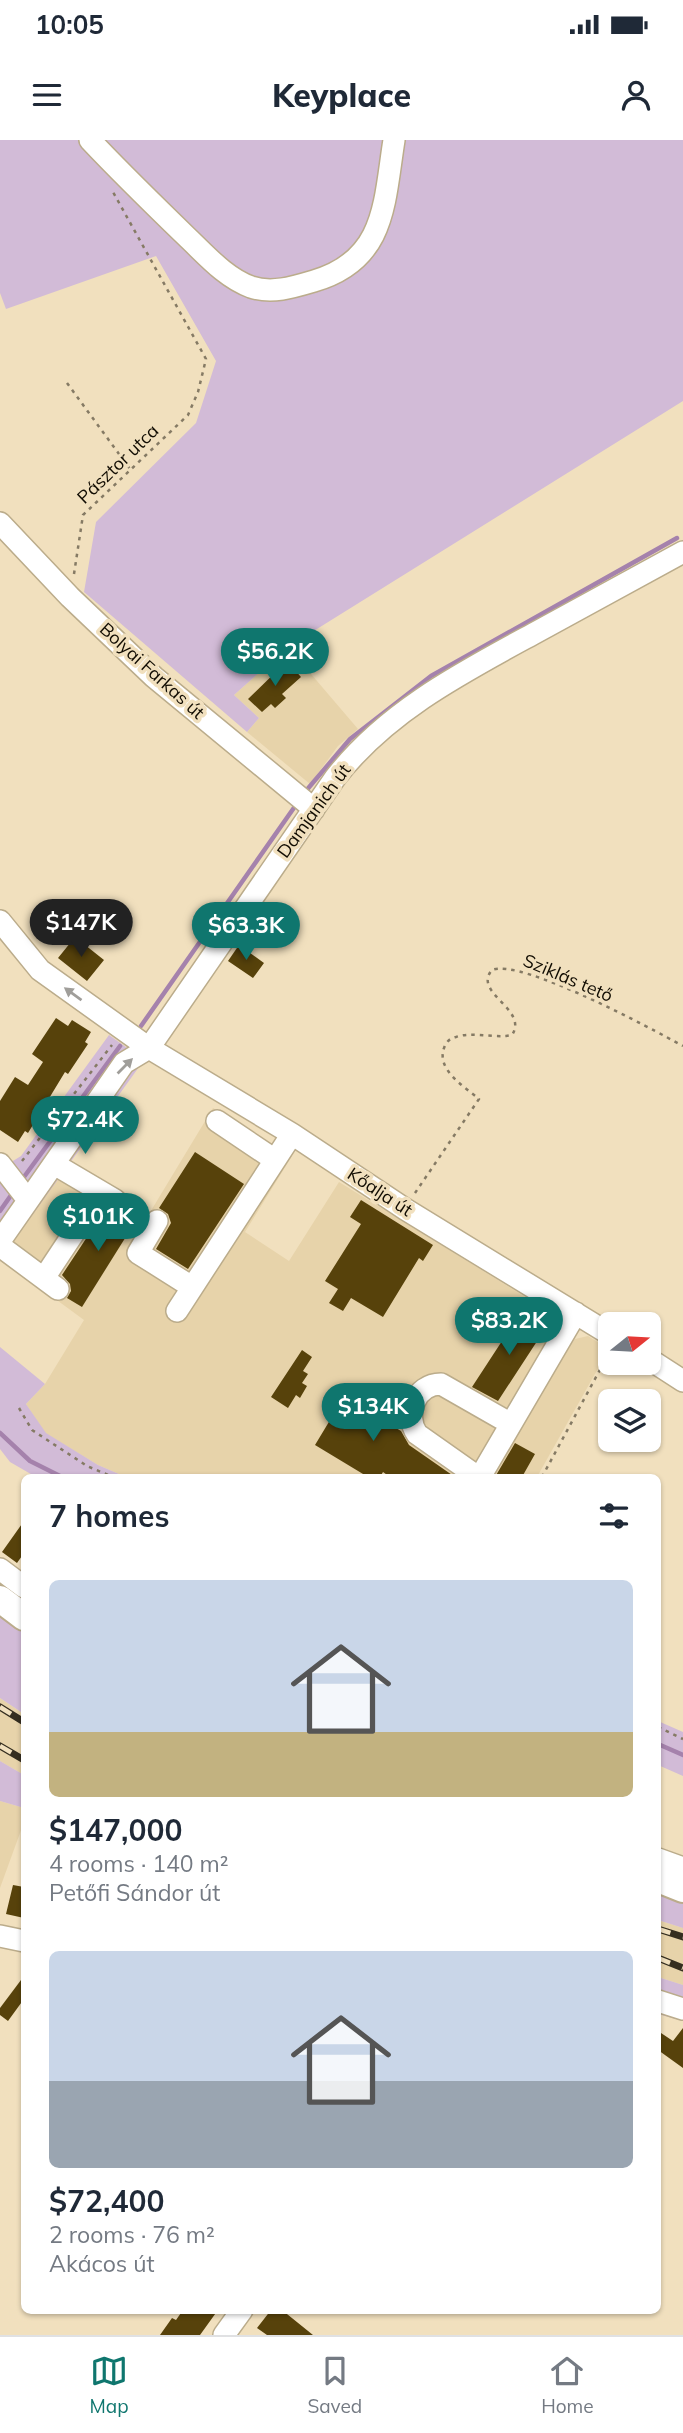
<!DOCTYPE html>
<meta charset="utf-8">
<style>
:root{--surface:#fff;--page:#f2f2f3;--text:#1f2937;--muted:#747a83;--line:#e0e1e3;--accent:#0f766e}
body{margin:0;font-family:Mulish,sans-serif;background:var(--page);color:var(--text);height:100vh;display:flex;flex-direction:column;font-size:26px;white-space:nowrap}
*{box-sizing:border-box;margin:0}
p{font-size:23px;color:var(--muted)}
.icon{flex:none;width:38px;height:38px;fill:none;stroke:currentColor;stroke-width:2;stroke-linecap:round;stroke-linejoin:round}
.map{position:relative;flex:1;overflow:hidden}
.side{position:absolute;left:21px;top:1334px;width:640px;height:840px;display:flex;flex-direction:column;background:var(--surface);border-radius:10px;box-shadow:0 2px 5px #0004}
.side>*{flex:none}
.needle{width:46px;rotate:72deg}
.fabs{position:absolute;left:598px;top:1172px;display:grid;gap:14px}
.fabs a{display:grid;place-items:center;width:63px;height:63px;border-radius:10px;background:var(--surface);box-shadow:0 2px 5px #0004;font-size:35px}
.price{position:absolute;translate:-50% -60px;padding:0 16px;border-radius:24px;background:var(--accent);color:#fff;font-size:23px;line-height:46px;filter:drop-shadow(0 2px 4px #0008)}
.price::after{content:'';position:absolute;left:50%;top:42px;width:21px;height:16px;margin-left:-10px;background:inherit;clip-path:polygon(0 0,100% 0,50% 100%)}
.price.on{background:#222;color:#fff}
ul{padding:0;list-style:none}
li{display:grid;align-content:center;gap:14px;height:371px;padding:0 28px}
li span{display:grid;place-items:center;height:217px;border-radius:10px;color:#555}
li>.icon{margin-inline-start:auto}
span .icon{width:126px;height:126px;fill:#fffc;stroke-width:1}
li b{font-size:30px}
h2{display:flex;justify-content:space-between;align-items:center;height:84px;padding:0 28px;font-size:30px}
.status{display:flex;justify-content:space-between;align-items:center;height:49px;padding:0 35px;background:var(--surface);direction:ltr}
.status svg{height:19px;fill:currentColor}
header{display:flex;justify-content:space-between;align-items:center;height:91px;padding:0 28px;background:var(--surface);font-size:32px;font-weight:800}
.menu{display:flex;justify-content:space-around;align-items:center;height:98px;border-top:2px solid var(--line);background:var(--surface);font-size:19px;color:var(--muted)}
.menu a{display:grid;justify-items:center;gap:4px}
.menu .on{color:var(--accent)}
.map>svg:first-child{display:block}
</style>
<div class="status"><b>10:05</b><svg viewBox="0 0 49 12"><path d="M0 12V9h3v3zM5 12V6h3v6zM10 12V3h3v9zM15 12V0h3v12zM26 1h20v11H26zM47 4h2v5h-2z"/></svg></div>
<header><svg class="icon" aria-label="menu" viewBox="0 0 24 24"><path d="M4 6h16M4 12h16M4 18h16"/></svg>Keyplace<svg class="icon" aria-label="person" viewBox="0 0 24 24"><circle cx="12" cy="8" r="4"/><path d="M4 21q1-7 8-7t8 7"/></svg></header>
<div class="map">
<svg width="683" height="2195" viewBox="0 0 683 2195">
<rect width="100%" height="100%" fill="#f1e0be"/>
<path fill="#e7d3aa" d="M288,507L358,589L338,606L310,644L247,592L259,578L234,555Z
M213,968L292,1016L245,1092L289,1121L339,1042L553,1174L551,1188L545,1202L563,1214L575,1199L588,1196L609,1209L537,1337H126L98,1325L45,1293L26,1264L45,1244L84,1180L1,1119L70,1020L149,1074Z
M0,1558L24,1574V1635L0,1621Z
M0,1661L24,1668V1682L0,1748Z
M658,1780L683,1788V1845L658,1837Z"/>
<path fill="#d2bbd7" d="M0,0H683V261L288,507L234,555L259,578L247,592L84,452L96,382L196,283L216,221L156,116L6,169L0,153Z
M109,895L144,920L0,1120V1029L21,1016Z
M0,1207L45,1244L26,1264L46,1293L98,1325L126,1337H36L10,1322L0,1309Z
M0,1442L24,1462V1574L0,1558Z
M658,1581L683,1592V1636L658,1625Z
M0,1621L24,1635V1668L0,1661Z
M658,1733L683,1742V1788L658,1780Z
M658,1837L683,1845V1881L658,1874Z"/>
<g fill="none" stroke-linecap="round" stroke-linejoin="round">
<path stroke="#a582ac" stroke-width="4.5" d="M305,652L350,599L431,536L677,398
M141,886L298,662
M21,1041L120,906
M0,1071L14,1051
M0,1293L30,1321L62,1337
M658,1604L683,1615"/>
</g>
<path fill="#57420b" d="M287,521L301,537L282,554L286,558L275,568L271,564L262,572L248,559Z
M75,797L104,820L87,841L58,818Z
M239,805L264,823L253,838L228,821Z
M56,878L68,886L72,880L91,892L85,902L88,904L68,934L65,932L28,993L25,991L18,1002L0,990V961L15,937L28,945L43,922L32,914Z
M195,1012L244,1044L188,1129L156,1109L171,1083L168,1074L159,1068Z
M361,1060L433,1105L423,1121L419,1118L383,1177L351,1158L343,1171L329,1163L338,1149L325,1141L361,1084L350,1077Z
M128,1062L142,1071L82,1167L67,1158L71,1151L70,1144L62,1135L101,1076L108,1081L113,1073L122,1071Z
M521,1172L545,1189L498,1261L472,1247Z
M302,1210L312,1217L303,1231L308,1234L302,1243L307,1246L300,1258L296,1255L288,1268L271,1257Z
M350,1247L377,1264L371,1273L401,1291L409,1305L455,1337H390L383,1332L380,1337H368L315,1305Z
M515,1303L535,1314L522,1337H495Z
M24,1381V1413L17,1423L2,1412Z
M13,1745L24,1747V1778L6,1774Z
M24,1836V1859L8,1881L0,1875V1868Z
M683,1888V1928L658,1910V1891L673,1901Z
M183,2170H218L200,2195H160L172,2178L176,2180Z
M271,2170H282L313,2195H267L257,2188Z"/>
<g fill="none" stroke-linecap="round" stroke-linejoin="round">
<g stroke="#bbac8b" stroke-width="24">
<path id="minor" d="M90,0C122,34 155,66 188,98C207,116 226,138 251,147C272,154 294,147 314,141C386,120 384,63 394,0
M0,383L70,457L154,537L314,669
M0,781L40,830L149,908L292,994L405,1069L611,1195
M217,981L275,1020
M0,1024L28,1060
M54,1024L115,1060
M157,1081L138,1113L192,1147
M0,1101L124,923L149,908L335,638C386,572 461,533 533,494C583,467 633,439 683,412
M0,1106L58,1149
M44,1138L101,1052
M177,1171L292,994
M649,1219L683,1241
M478,1337L417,1294C404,1275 415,1244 441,1244L511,1284
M480,1337L576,1173
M0,1429L24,1447
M658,1719L683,1728
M0,1796L24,1801
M658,1861L683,1869
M224,2195L242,2170"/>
</g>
<g stroke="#bbac8b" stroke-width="30">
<path id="major" d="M0,1459L24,1477
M658,1739L683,1749"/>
</g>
<path stroke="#857a64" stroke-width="2.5" stroke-dasharray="3.5 5" stroke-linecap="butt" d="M67,243L130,329
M74,434L83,375L188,275L198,252L206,219L113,52
M22,1021L112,905
M415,1053L479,959C465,947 436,930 444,908C446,902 450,898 456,897C470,892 491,897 506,896L512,895C529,869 472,853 492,830C521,818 652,889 683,906
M19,1268L32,1290L87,1326L113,1337
M542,1337L609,1213
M658,1587L683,1599"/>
<use href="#minor" stroke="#fff" stroke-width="21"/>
<use href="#major" stroke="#fff" stroke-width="26"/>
<g stroke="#352e20" stroke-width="7">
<path id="rail" d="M0,1567L24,1582
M0,1606L24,1620
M658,1789L683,1797
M658,1818L683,1828"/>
</g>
<use href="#rail" stroke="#f1e0be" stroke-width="4.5" stroke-dasharray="13" stroke-linecap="butt"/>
</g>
<defs><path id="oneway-solid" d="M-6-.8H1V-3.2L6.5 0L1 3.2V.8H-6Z" transform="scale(1.75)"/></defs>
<g fill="#a09e9a">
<use href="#oneway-solid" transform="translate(73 854) rotate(-144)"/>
<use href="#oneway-solid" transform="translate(125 926) rotate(-45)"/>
</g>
<g text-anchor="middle" stroke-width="7" stroke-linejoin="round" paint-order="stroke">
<g font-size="18" fill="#110c02" stroke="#f1e0be">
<text transform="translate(118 324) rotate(-44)" y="6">Pásztor utca</text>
<text transform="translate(152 531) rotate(42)" y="6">Bolyai Farkas út</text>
<text transform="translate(314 671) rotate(-54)" y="6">Damjanich út</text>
<text transform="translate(568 838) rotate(23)" y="6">Sziklás tető</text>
<text transform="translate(380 1052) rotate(33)" y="6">Kőalja út</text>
</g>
</g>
</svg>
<div class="fabs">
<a><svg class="needle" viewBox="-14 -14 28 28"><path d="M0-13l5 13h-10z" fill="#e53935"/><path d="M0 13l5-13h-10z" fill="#747a83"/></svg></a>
<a><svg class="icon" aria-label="layers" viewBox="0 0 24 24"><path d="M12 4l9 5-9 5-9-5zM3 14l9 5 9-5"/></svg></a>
</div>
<b class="price" style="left:275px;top:548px">$56.2K</b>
<b class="price on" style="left:81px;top:819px">$147K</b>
<b class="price" style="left:246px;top:822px">$63.3K</b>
<b class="price" style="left:85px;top:1016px">$72.4K</b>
<b class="price" style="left:98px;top:1113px">$101K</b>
<b class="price" style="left:509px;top:1217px">$83.2K</b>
<b class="price" style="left:373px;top:1303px">$134K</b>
<section class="side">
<h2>7 homes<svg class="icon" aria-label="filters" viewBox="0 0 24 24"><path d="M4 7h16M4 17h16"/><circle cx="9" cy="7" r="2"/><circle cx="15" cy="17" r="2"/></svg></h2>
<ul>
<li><span style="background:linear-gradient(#c9d6e8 70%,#c2b280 0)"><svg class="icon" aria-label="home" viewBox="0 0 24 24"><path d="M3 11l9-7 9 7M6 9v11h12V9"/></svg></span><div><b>$147,000</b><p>4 rooms · 140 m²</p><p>Petőfi Sándor út</p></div></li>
<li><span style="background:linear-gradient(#c9d6e8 60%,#9aa5b1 0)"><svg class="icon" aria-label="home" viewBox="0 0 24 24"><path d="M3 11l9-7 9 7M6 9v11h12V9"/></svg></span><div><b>$72,400</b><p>2 rooms · 76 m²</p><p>Akácos út</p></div></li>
</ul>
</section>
</div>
<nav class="menu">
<a class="on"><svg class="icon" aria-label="map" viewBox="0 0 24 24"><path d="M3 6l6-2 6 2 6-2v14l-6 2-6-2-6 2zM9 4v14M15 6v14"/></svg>Map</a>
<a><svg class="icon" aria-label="saved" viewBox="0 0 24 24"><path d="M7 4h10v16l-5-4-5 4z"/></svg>Saved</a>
<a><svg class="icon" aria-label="home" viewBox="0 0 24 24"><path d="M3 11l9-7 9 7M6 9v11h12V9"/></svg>Home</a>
</nav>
